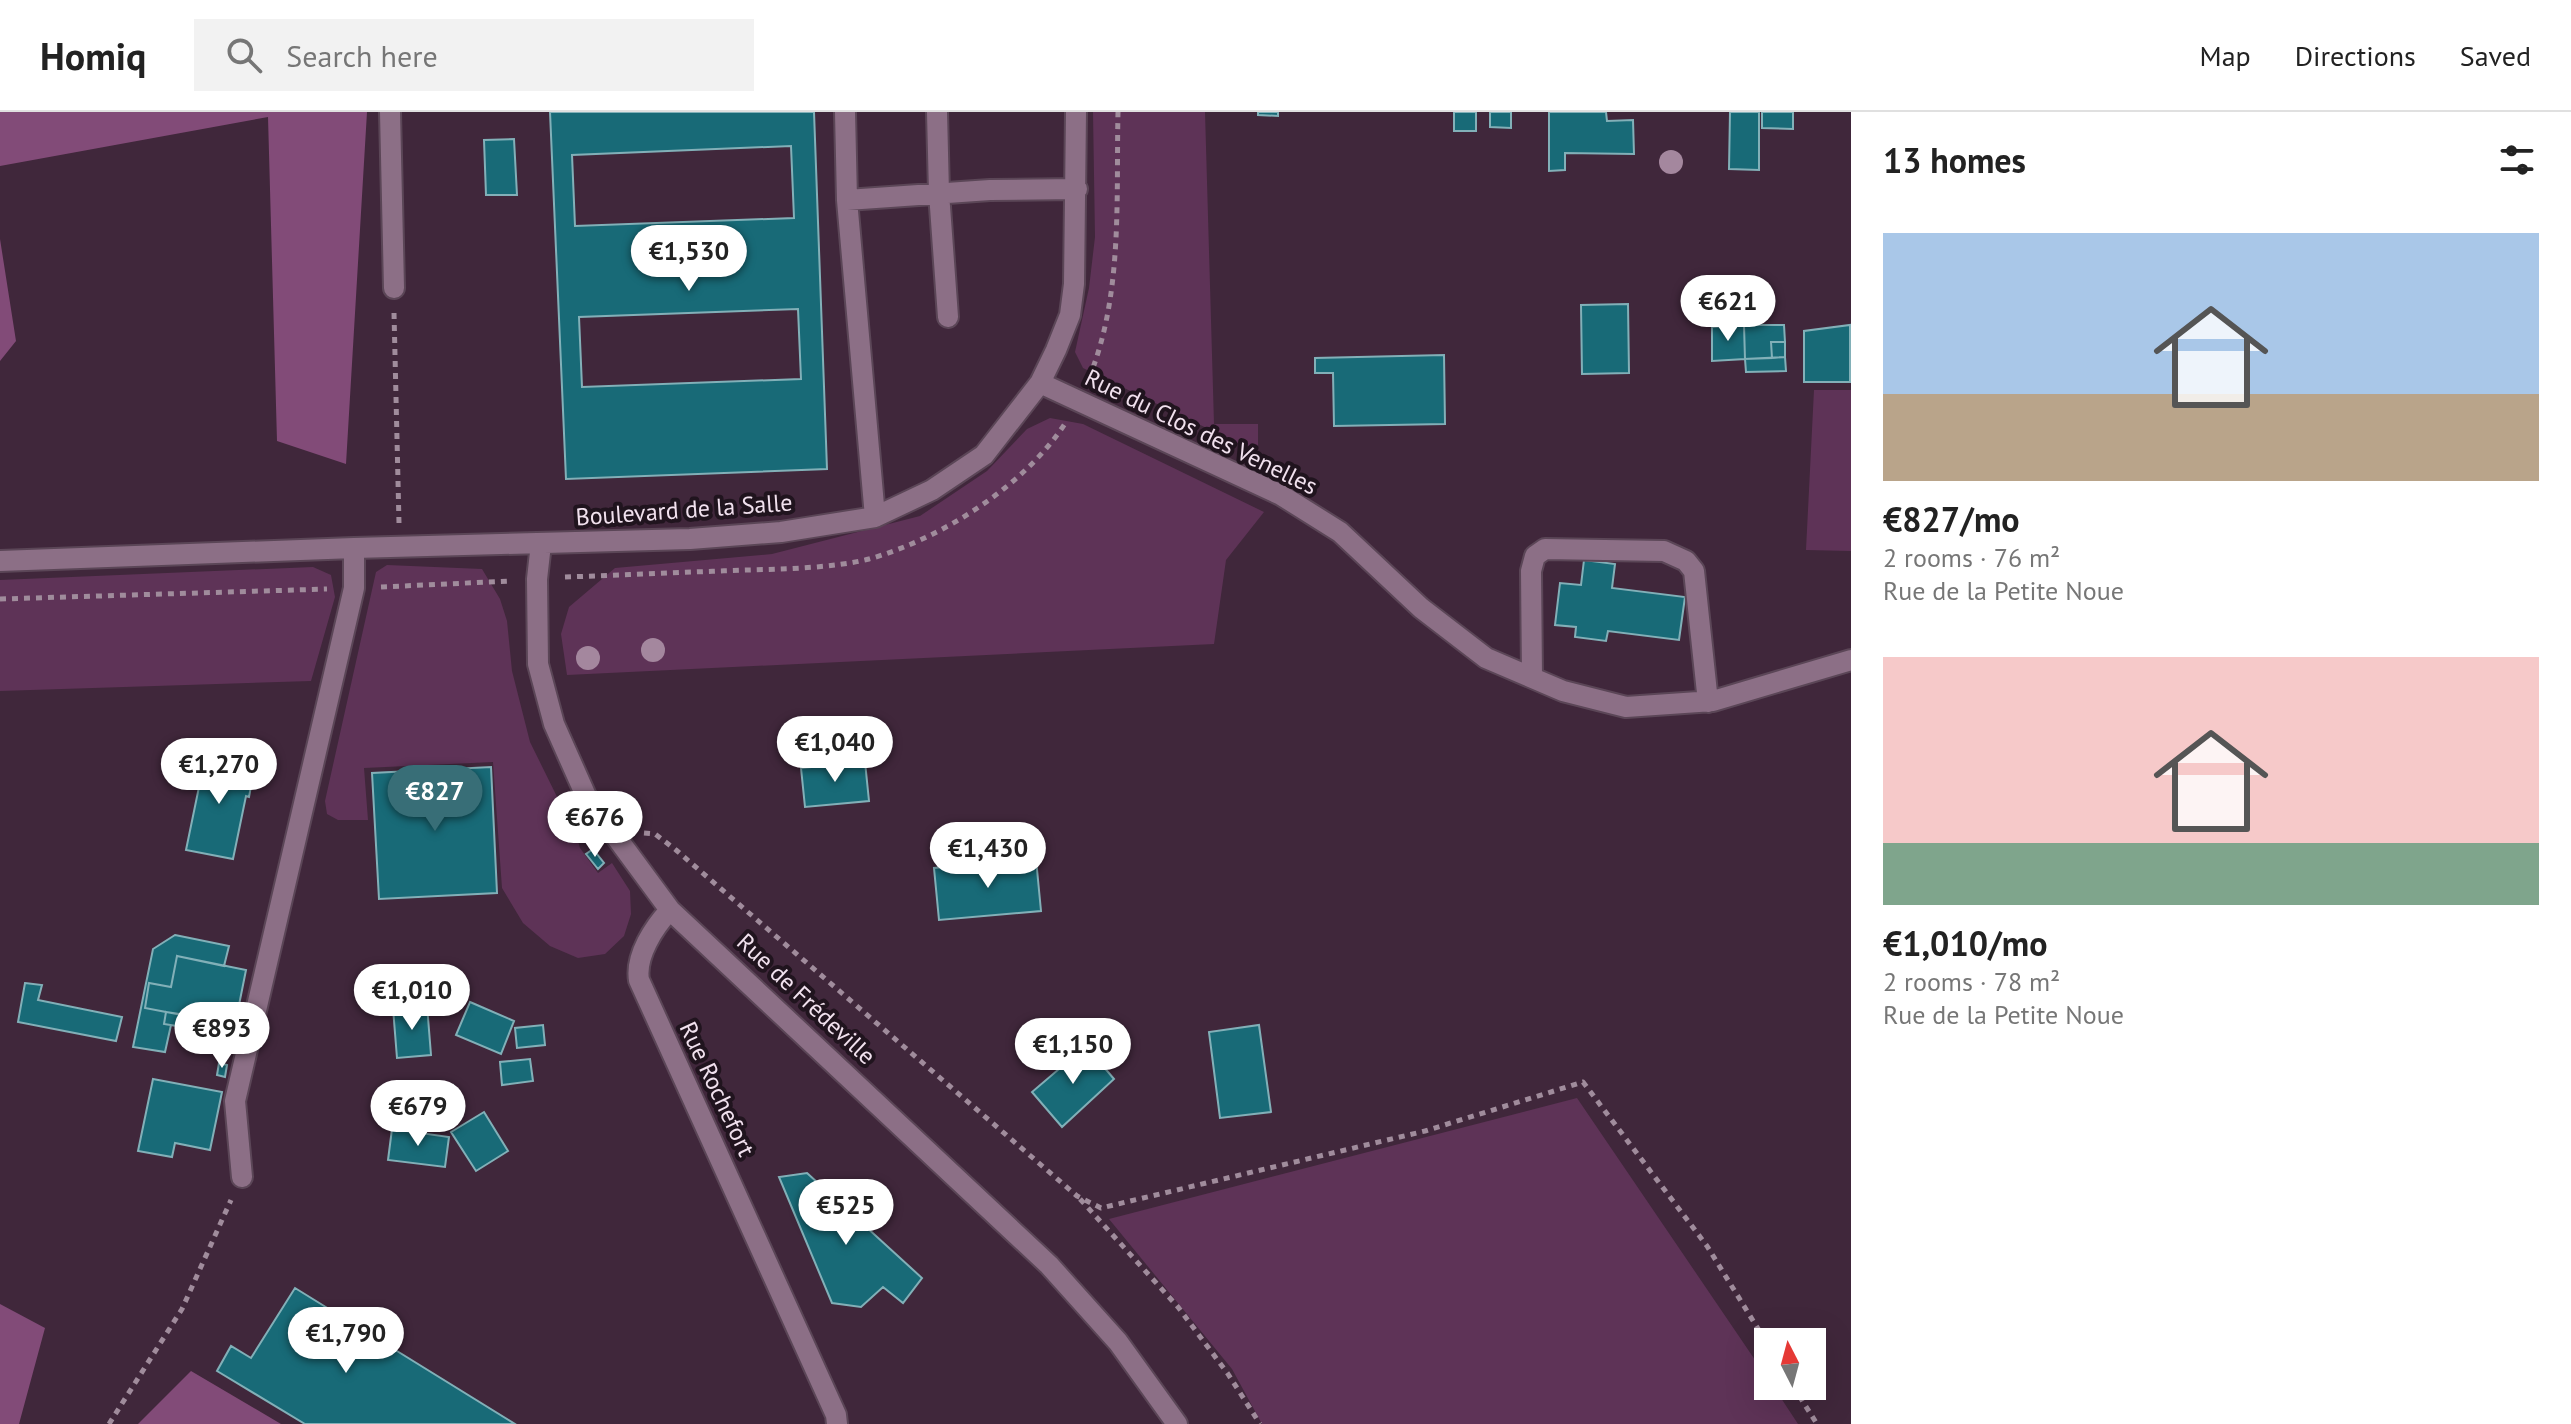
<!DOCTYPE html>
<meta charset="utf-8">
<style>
:root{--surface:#fff;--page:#f2f2f2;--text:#222;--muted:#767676;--line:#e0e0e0;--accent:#386e77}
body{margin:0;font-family:"PT Sans",sans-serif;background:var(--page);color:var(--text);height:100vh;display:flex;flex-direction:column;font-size:30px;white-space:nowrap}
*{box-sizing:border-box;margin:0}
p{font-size:26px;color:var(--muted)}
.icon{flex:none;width:44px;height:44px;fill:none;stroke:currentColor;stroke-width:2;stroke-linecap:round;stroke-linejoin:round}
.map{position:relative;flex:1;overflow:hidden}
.panel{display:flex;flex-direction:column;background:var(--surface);width:720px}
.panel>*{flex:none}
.needle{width:52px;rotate:354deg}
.controls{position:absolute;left:1754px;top:1216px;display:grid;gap:16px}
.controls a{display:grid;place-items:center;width:72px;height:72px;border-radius:0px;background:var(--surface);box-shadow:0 8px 32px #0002;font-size:40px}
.price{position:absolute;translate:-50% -68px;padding:0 18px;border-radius:28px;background:#fff;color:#222;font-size:26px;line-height:52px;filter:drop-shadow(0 2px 4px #0008)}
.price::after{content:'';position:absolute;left:50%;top:48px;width:24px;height:18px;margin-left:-12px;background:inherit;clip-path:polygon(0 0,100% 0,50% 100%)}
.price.selected{background:var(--accent);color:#fff}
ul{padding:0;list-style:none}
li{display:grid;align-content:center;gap:16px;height:424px;padding:0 32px}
li span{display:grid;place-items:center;height:248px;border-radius:0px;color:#555}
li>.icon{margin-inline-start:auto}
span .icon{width:144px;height:144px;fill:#fffc;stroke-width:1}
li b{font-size:34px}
h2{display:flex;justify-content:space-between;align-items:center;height:96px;padding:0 32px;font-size:34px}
header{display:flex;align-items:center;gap:48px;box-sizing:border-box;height:112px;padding:0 40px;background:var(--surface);border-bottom:2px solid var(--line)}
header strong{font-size:38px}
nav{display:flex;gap:44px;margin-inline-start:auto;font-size:28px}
.search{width:560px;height:72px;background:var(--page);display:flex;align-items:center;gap:20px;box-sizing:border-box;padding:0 28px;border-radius:0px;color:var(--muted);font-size:30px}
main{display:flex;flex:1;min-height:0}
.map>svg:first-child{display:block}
</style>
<header>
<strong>Homiq</strong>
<div class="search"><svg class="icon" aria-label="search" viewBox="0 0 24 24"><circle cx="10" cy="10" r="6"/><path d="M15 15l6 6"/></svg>Search here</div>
<nav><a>Map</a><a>Directions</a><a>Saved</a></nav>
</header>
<main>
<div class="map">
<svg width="1851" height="1312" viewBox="0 0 1851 1312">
<rect width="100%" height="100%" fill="#40273b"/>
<path fill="#5e3357" d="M1093,0H1205L1214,312H1258V341L1083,256L1075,240L1089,176L1095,125Z
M1814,278H1851V439L1806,438Z
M1050,306L1083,312L1264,400L1226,448L1214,532L567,563L561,522L569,495L615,456L772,442L920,404L987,359L1027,317Z
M387,453L482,457L500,487L507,509L512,559L530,630L566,703L572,709L580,736L598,761L612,751L630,779L631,802L624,824L605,842L578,846L550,834L523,811L502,776L493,650L364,656L368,708H338L327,702L325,689L376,460Z
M313,455L331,463L335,485L311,569L0,579V468Z
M1577,986L1768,1267V1274H1773L1798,1312H1262L1232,1257L1109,1107Z"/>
<path fill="#824b78" d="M0,0H367L346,352L277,329L268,5L0,54Z
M0,127L16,229L0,249Z
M0,1192L45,1216L19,1312H0Z
M191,1259L281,1312H138Z"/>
<path fill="#186a77" stroke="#82b0b8" stroke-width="2" fill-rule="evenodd" d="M550,0H814L827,357L566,367ZM791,34L794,106L575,114L572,43ZM798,197L801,267L582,275L579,205Z
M1258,0H1278V4L1258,3Z
M1454,0H1476V19H1454Z
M1490,0H1511V16L1490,15Z
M1549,0H1606L1607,9L1633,8L1634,42L1565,41V58L1549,59Z
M1730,0H1759V58L1729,57Z
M1762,0H1793V17L1762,16Z
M514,27L517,83H486L484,28Z
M1628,192L1629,261L1582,262L1581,193Z
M1744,213H1784L1785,230H1771L1772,246L1745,247Z
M1744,213L1745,247L1712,249V215Z
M1850,213V270H1804V219Z
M1771,230H1785V245L1772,246Z
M1444,243L1445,312L1334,314L1333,261H1315V246Z
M1785,245L1786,259L1746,260L1745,247Z
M1584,448L1615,452L1612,476L1685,485L1679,528L1608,519L1606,529L1575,525L1576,515L1555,513L1560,471L1581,473Z
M202,642L255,653L249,685L246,684L233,747L186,738L199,675L195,674Z
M865,650L869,689L805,695L801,656Z
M491,655L497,781L379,787L372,661Z
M593,737L604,751L598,757L586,742Z
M1036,747L1041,799L939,808L934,756Z
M175,823L229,834L224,854L177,844L171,875L149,871L145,896L166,900L164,912L171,913L165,940L133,935L153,837Z
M177,844L246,858L235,913L145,896L149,871L171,875Z
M25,871L42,873L38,888L122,905L116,929L18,910Z
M470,890L514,909L501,942L456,923Z
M427,893L431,943L397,946L393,896Z
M166,900L180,902L177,914L164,912Z
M543,913L545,933L517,936L515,916Z
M1259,913L1271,1000L1220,1006L1209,920Z
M1086,934L1114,967L1062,1015L1032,980Z
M530,947L533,969L502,973L500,950Z
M219,951L227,953L225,965L217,963Z
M153,967L222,980L210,1038L175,1031L172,1045L138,1039Z
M453,973L457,994L435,1000L430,978Z
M484,1000L508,1039L476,1059L451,1020Z
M392,1017L449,1025L445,1055L388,1048Z
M807,1061L922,1166L903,1191L883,1175L861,1195L832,1191L779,1065Z
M295,1176L515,1312H305L217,1259L231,1234L251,1246Z"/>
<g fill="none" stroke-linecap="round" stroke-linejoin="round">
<g stroke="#5b4657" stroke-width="24">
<path id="minor" d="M390,0L394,176
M845,0L847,88
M937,0L939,81L948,205
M1040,271L1281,383L1340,420L1421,496L1486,546L1563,579L1626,595L1713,589L1851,548
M875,405L847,88L990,78L1077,77
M541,432L537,467L538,552L554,612L586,684L670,798L1049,1153L1118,1230L1177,1312
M0,449L354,436L690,427L781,420L875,405L932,378L984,343L1040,271L1056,238L1070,203L1074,172L1076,0
M1532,565L1531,459L1535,444L1545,437L1664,439L1686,449L1694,459L1708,590
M670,798C654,815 635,844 639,868L836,1303L837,1312
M242,1065L235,989L354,476V436"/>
</g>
<path stroke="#a08c9c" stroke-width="5" stroke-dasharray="6 6" stroke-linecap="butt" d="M394,201L399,411
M1089,266C1123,183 1116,88 1118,0
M565,465C626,463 687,460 748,458C784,457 834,456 869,447C941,427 1026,373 1066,310
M381,475L511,469
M0,487L327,477
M644,721L655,722L676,738L1077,1084L1101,1096L1425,1019L1583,970L1707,1134L1768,1233
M1080,1087L1178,1195L1228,1262L1260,1312
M1793,1274L1817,1312
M109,1312L182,1197L231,1088"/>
<use href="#minor" stroke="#8c6f86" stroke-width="20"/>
</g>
<g fill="#a4879e">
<circle cx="1671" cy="50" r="12"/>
<circle cx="653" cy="538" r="12"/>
<circle cx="588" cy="546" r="12"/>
</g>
<g text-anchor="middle" stroke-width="8" stroke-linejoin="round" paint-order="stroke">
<g font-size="24" fill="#f1e1ee" stroke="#20141e">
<text transform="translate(1201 320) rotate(26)" y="8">Rue du Clos des Venelles</text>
<text transform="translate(684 398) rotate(-4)" y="8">Boulevard de la Salle</text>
<text transform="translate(806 887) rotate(43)" y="8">Rue de Frédeville</text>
<text transform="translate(717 977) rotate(65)" y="8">Rue Rochefort</text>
</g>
</g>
</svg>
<div class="controls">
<a><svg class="needle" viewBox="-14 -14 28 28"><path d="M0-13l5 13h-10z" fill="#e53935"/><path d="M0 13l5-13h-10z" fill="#767676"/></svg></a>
</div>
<b class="price" style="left:689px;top:181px">€1,530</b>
<b class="price" style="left:1728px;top:231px">€621</b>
<b class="price" style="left:835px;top:672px">€1,040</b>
<b class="price" style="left:219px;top:694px">€1,270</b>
<b class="price selected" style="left:435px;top:721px">€827</b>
<b class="price" style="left:595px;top:747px">€676</b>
<b class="price" style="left:988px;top:778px">€1,430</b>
<b class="price" style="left:412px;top:920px">€1,010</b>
<b class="price" style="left:222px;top:958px">€893</b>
<b class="price" style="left:1073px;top:974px">€1,150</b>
<b class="price" style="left:418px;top:1036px">€679</b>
<b class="price" style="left:846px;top:1135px">€525</b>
<b class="price" style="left:346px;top:1263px">€1,790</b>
</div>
<section class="panel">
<h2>13 homes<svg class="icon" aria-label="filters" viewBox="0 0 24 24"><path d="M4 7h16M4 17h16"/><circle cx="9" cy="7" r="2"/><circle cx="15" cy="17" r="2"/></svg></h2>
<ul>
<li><span style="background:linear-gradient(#a9c7e8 65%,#b9a48a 0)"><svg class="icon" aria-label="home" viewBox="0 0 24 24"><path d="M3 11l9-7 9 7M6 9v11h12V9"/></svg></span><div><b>€827/mo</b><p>2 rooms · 76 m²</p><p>Rue de la Petite Noue</p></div></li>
<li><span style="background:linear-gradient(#f6c9c9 75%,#7fa58c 0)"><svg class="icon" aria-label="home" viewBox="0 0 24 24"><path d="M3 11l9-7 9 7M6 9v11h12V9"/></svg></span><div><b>€1,010/mo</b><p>2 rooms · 78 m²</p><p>Rue de la Petite Noue</p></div></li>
</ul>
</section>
</main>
